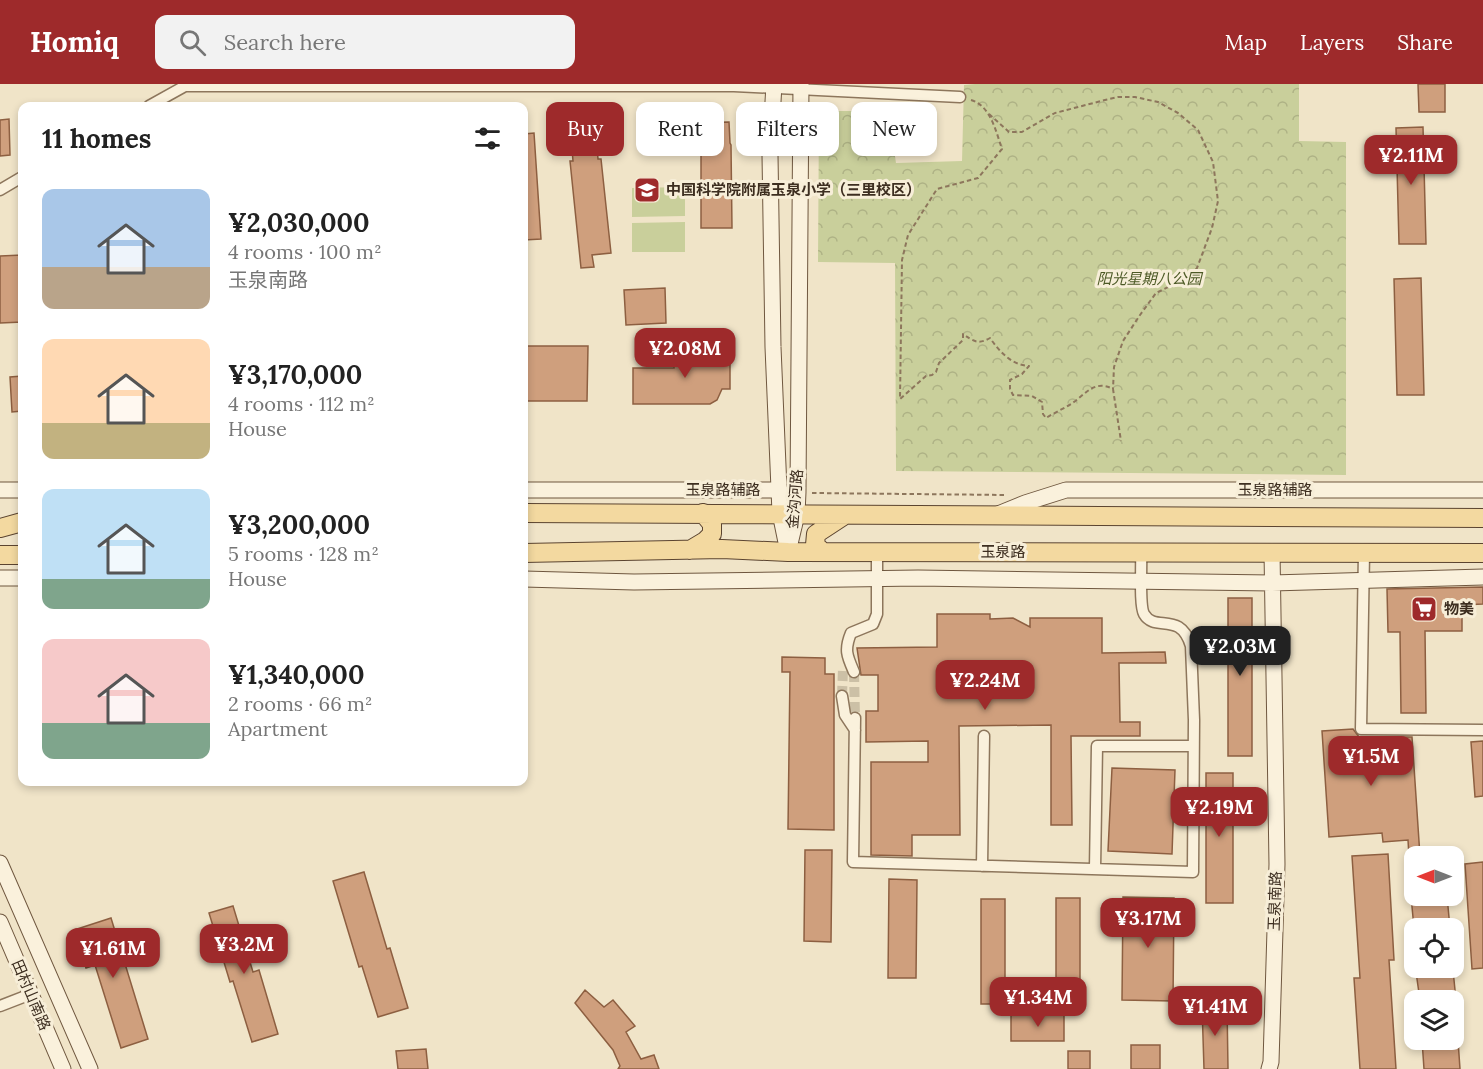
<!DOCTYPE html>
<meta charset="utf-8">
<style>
:root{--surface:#fff;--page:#f2f2f2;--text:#222;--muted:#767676;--accent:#9e2a2b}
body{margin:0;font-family:Lora,"Noto Sans SC",serif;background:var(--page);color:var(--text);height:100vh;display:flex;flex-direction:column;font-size:22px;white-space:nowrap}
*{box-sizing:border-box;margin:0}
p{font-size:20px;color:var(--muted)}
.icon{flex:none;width:33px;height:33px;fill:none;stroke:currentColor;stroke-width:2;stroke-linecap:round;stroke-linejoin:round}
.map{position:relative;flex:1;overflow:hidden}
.side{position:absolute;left:18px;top:18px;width:510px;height:684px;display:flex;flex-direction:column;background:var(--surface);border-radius:12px;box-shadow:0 3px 9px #0003}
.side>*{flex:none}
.guide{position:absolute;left:546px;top:18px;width:570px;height:54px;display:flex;gap:12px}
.needle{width:39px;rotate:270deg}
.buttons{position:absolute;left:1404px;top:762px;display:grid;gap:12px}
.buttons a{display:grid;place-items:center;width:60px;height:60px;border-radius:12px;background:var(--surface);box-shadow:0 3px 9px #0003;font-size:30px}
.price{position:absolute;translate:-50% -51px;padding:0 14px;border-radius:12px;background:var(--accent);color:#fff;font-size:20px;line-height:39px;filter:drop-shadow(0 2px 3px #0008)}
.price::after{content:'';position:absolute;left:50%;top:36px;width:18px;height:14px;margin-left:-9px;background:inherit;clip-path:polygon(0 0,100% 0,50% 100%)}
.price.active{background:#222;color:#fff}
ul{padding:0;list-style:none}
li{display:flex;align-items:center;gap:18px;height:150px;padding:0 24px}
li span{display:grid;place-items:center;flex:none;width:168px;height:120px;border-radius:12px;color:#555}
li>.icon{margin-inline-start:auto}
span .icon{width:72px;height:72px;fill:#fffc;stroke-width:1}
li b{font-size:26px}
h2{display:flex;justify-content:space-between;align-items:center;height:72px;padding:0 24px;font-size:26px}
.chip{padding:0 21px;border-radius:12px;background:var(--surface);box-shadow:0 3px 9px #0003;font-size:21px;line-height:54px}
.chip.active{background:var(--accent);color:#fff}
header{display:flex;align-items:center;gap:36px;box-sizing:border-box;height:84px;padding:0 30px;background:var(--accent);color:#fff}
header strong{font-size:28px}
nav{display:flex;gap:33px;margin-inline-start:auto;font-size:21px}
.search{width:420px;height:54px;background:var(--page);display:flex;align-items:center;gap:15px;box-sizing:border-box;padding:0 21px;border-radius:12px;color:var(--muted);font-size:22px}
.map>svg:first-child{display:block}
</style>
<header>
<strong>Homiq</strong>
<div class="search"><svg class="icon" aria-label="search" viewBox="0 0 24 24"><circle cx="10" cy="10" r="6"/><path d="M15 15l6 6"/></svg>Search here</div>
<nav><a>Map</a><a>Layers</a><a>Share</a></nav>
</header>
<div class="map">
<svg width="1483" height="985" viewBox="0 0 1483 985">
<defs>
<pattern id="park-crowns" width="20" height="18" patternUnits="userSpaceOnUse" patternTransform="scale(1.5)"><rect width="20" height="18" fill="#c9cf9b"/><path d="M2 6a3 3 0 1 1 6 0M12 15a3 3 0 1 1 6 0" fill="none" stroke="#aeb285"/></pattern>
</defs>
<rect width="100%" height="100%" fill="#f0e4c8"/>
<path fill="url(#park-crowns)" d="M975,0H1299V57L1346,58V391L896,387L895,179L818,178L819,27H888L896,79L962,77L964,1Z"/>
<path fill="#c9cf9b" d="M685,103V132L632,133V104Z
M685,138V168H632V139Z"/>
<path fill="#cf9f7d" stroke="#8d5f41" stroke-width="1.5" d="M1418,0H1445V28H1419Z
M9,35L10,71L0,72V36Z
M729,38L730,59L731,61L732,144H701V60H679V39Z
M1423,43L1426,160H1399L1396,44Z
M534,49L541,155L524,156V50Z
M596,50L598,75H601L611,169L592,171L594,183L581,184L570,77H573L571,53Z
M22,171V238L0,239V172Z
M1421,194L1424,311H1397L1394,195Z
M665,204L666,239L626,241L624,206Z
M524,262H588L587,317H524Z
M696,262H730V305H722L717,316L710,320H633V284H674V270H696Z
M22,292V327L12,328L10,293Z
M1483,503V520L1462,521V547H1425L1426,629H1401L1400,548H1388L1387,505Z
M1228,514H1252V672H1228Z
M937,530H990V535L1013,534L1030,543V534H1102V569L1165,568L1166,579H1119L1120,638H1140V652H1071L1072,741H1051V641L959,642L960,751H912V772L871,771V678H928V657L866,658V627H878V591H861L857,564L937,563Z
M782,573L825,574V590H834V746L788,745L790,588H782Z
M1353,645L1359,653H1412L1420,772H1409L1408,756L1383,758L1382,749L1329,753L1322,647Z
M1483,657V712L1475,713L1471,658Z
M1112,684L1175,686L1172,770L1108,767Z
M1206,689H1233V819H1206Z
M805,766H832L831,858L804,857Z
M1388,770L1394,876H1389L1396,985H1360L1354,894H1360L1352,772Z
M1483,778V884L1472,885L1465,780Z
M364,788L387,865L390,864L408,924L378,933L362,882L359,883L333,797Z
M889,795L917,796L916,894H888Z
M1411,812H1447L1450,844H1414Z
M1123,813L1174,814L1173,917L1122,916Z
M1056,814H1080V919H1056Z
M981,815H1005V920H981Z
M233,822L253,888L259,886L278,950L252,958L233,897L230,898L209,829Z
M111,834L148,955L121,964L95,881L86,884L74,846Z
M1453,886L1456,916H1420L1416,888Z
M585,906L604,923L613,916L635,942L626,948L641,975L654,971L659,985H618L620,982L613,966L575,919Z
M1227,920L1228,985H1204L1202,921Z
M1011,930H1064V957H1011Z
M1422,956H1458L1460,985H1424Z
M1131,961H1160V985H1131Z
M426,965L428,985H398L396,967Z
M1068,967H1090V985H1068Z"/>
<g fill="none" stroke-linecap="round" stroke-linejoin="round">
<path stroke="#ccc0a6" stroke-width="10" stroke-dasharray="10 5" stroke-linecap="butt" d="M854,588L855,634
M842,612L843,584"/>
<g stroke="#8d765c" stroke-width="13">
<path id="street" d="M149,22L185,2H734L960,13
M0,106L22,93
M1364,469L1361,645L1483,646
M854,588C847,572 844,566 851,549L873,540L877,530V468
M842,612L845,631L855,646
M855,634L853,778L1193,788L1194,636L1191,562C1180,526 1155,549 1144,530C1139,521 1142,480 1141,468
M982,782L984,652
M1095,785L1097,662H1193
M0,922L31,910"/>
</g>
<g stroke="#6f573f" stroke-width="17">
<path id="secondary" d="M774,0L770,71L773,263L780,429L788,468
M0,406H22
M524,406H780
M998,430L1025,419L1066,406H1483
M789,464L797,430L798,408L801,0
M0,494H22
M524,495L634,498L918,494L1272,499L1483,493
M0,779L90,985
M0,838L63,985
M1269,985L1271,978L1277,780L1272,468"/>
</g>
<g stroke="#5b4430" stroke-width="20">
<path id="primary" d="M524,429L1483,434
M0,444L22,438
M690,466L705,457L712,450V440L703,429
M823,468L815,461L816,450L845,431
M524,469L722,465L788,468L1483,469
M0,471H22"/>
</g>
<path stroke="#8d765c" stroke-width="2" stroke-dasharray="4.5 3" stroke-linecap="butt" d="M971,16C991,22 996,48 1002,65L978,94L937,105L908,151L902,176L900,315L926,292L932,291L936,288L939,279L963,256V250C973,257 978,261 990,254C999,267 1011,281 1029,282L1022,290L1010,296V305L1013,311L1032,312L1042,318L1043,330L1046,334C1054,329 1063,325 1071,320C1085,311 1094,295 1113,305L1121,357
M989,30L1009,48H1022L1055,29L1105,16L1118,13H1135L1158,18L1178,29L1198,46L1213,78L1218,117L1212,144L1197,184L1189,193L1156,209L1140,231L1123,257L1114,283L1113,305
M812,409L1007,411"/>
<use href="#street" stroke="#faf1dc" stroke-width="10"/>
<use href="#secondary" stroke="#faf1dc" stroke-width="15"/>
<use href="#primary" stroke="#f3d9a0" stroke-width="18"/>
</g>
<defs>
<g id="school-square" transform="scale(1.35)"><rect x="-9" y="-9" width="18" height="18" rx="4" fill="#9e2a2b" stroke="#f7eed8"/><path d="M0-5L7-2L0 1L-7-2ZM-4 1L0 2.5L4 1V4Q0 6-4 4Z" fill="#fff"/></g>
<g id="supermarket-square" transform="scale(1.35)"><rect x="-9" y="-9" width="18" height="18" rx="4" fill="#9e2a2b" stroke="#f7eed8"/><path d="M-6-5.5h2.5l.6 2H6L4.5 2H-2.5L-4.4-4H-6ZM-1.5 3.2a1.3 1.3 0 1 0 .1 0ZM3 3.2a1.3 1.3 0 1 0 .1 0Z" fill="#fff"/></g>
</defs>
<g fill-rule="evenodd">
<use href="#school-square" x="647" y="106"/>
<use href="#supermarket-square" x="1424" y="525"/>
</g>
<g text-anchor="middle" stroke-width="6" stroke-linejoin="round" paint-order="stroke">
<g font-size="15" font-weight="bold" fill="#3d2e20" stroke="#f7eed8" text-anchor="start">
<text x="666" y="111">中国科学院附属玉泉小学（三里校区）</text>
<text x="1444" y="530">物美</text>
</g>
<g font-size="15" font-style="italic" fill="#4d5a26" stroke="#f7eed8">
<text x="1149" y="200">阳光星期八公园</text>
</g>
<g font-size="15" fill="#3d2e20" stroke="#f7eed8">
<text x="723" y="411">玉泉路辅路</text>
<text x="1275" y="411">玉泉路辅路</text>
<text transform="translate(795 415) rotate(-85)" y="5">金沟河路</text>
<text x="1003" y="473">玉泉路</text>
<text transform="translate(1275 817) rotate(-88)" y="5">玉泉南路</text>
<text transform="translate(31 911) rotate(67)" y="5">田村山南路</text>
</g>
</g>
</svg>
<div class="buttons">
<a><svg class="needle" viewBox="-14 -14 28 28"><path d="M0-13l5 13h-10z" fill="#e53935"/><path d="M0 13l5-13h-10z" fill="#767676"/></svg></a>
<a><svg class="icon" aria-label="locate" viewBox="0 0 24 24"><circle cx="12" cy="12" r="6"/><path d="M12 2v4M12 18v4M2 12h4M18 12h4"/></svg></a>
<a><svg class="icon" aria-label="layers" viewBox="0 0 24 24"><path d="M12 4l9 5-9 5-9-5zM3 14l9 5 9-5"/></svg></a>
</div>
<b class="price" style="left:1411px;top:102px">¥2.11M</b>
<b class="price" style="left:685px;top:295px">¥2.08M</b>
<b class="price active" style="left:1240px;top:593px">¥2.03M</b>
<b class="price" style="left:985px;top:627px">¥2.24M</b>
<b class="price" style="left:1371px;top:703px">¥1.5M</b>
<b class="price" style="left:1219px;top:754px">¥2.19M</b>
<b class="price" style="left:1148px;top:865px">¥3.17M</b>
<b class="price" style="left:244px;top:891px">¥3.2M</b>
<b class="price" style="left:113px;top:895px">¥1.61M</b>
<b class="price" style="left:1038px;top:944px">¥1.34M</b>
<b class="price" style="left:1215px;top:953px">¥1.41M</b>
<div class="guide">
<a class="chip active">Buy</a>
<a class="chip">Rent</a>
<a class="chip">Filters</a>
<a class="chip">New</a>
</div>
<section class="side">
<h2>11 homes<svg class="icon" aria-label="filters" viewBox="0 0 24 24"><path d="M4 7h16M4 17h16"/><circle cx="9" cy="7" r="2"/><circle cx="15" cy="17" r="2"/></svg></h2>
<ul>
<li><span style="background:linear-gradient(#a9c7e8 65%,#b9a48a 0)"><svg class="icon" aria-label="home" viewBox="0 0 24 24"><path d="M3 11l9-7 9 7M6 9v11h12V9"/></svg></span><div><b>¥2,030,000</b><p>4 rooms · 100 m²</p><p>玉泉南路</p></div></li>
<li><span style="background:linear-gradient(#ffd9b3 70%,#c2b280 0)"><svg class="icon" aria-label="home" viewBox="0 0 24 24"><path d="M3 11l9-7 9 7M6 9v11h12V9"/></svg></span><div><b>¥3,170,000</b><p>4 rooms · 112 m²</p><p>House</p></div></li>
<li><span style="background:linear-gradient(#bfe0f5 75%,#7fa58c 0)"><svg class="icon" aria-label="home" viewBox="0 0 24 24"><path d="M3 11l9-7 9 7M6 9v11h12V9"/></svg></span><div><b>¥3,200,000</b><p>5 rooms · 128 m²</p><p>House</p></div></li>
<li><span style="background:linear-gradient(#f6c9c9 70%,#7fa58c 0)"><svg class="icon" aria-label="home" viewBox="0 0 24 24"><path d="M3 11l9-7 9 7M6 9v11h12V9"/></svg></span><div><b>¥1,340,000</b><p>2 rooms · 66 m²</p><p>Apartment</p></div></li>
</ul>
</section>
</div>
